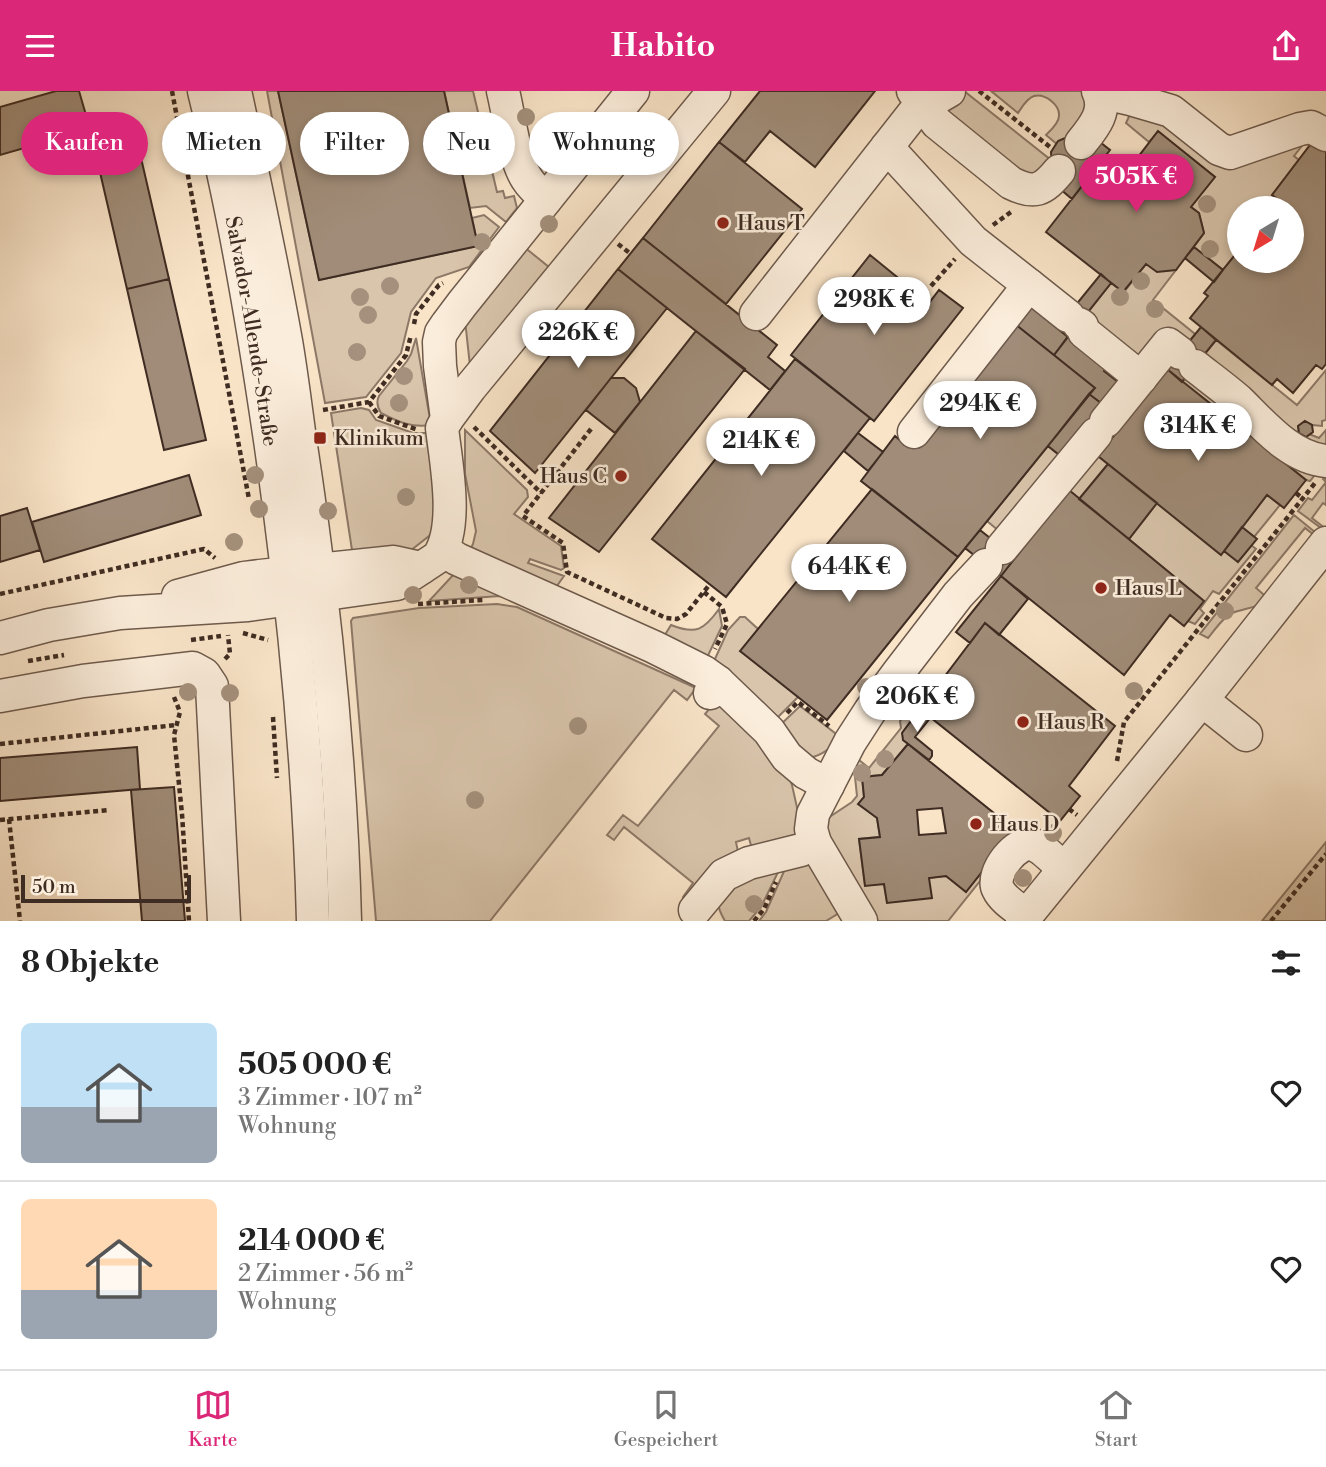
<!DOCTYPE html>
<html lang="de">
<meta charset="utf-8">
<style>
:root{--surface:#fff;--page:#f6f6f6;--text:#222;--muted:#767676;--line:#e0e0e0;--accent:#db2777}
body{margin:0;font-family:"Libre Bodoni",serif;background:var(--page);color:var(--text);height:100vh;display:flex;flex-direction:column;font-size:26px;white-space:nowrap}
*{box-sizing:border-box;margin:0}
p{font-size:23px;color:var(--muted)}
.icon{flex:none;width:38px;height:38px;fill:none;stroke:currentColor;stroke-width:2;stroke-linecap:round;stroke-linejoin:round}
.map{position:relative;height:830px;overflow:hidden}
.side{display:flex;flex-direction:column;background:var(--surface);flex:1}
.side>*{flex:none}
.guide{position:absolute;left:21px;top:21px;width:700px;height:63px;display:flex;gap:14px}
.needle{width:46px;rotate:218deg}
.buttons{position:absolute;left:1227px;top:105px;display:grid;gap:14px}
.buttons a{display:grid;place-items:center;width:77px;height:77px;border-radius:50%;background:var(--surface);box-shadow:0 4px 10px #0003;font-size:35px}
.scale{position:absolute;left:21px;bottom:18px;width:170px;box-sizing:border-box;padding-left:7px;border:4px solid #3f2c22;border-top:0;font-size:19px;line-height:24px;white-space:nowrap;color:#3f2c22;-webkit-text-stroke:5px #fbeddb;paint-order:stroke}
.price{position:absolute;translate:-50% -60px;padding:0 16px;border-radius:24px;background:#fff;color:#222;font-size:23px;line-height:46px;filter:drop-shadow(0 2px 4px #0008)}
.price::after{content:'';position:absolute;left:50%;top:42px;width:21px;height:16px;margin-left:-10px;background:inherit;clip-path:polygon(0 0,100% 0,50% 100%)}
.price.on{background:var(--accent);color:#fff}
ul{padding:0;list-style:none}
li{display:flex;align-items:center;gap:21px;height:175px;padding:0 21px}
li+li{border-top:2px solid var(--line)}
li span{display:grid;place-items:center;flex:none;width:196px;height:140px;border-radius:10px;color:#555}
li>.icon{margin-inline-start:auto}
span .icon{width:84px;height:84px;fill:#fffc;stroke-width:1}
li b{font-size:30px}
h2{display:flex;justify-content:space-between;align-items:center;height:84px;padding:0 21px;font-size:30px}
.tag{padding:0 24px;border-radius:32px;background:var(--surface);box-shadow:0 4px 10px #0003;font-size:24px;line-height:63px}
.tag.on{background:var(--accent);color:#fff}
header{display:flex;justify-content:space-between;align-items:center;height:91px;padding:0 21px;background:var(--accent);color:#fff;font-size:32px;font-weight:700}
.tab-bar{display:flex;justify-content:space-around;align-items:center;height:98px;border-top:2px solid var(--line);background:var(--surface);font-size:19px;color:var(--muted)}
.tab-bar a{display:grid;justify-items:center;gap:4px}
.tab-bar .on{color:var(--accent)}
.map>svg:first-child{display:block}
</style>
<header><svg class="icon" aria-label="menu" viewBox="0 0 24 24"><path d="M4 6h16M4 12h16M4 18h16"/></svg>Habito<svg class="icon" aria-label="share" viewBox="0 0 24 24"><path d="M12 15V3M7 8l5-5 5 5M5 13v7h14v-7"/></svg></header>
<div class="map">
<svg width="1326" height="830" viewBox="0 0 1326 830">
<rect width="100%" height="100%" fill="#f9e4c8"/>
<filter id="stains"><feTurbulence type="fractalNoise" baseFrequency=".00286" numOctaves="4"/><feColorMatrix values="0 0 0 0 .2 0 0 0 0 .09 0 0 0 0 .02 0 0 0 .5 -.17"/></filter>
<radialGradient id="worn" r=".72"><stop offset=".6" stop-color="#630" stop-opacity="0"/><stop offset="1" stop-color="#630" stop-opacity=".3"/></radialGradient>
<path fill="#d9c5ac" stroke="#8c7867" stroke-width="2" d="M267,0H278L319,189L478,155L472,127L484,124L499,136L469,176L436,187L411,221L401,262L366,306L325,312Z
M444,0H473L497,101L503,100L505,107L514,105L517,117L506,131L486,115L470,117Z
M964,0L1056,73L1031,91L945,32L947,16Z
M991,0H1083L1087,22L1064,59L1046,44C1051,39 1059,32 1059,25C1060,14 1045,2 1034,5C1027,7 1022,16 1018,22Z
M1132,19L1164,31L1217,70L1309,46L1294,65L1299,69L1272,104L1285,114L1283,117H1239V159L1223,179L1194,156L1204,142L1199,122L1191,116L1215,86L1158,41L1149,51L1126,32Z
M523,155L555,181L471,284L465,229Z
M1146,173L1176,179L1153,209L1195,243L1126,330L1135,277L1082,229L1111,192L1124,201Z
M416,247L431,334C412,337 398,331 381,322C377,316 376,311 379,305L407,270L411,263Z
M1216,249L1297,314L1326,279V329L1322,330V335L1312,334L1305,330L1298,336L1299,342L1306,346L1309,343L1319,347L1326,339V370L1310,390L1306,389L1182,291Z
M361,317L369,319L376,329L413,342H431L435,436L429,445L410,460L361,464L352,459L331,322Z
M465,339L527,399L528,406L514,423L561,455L564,477L561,479L530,468L528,472L564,485L551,503L467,465L473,453L476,440L465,383Z
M1078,349L1108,373L1079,408L1022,459L987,430L1048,355L1063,367Z
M1326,384V414L1323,412L1312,427L1326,438L1325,440L1298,420L1308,407L1312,409L1326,391L1323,388Z
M1267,404L1280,414L1254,446L1242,436Z
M1157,412L1224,460L1251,454L1256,458L1219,503L1213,500L1200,518L1204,522L1195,533L1188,530L1203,510L1129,448Z
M1294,424L1321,446L1319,448L1305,437L1256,497L1270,509C1257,517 1245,517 1232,522C1222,527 1215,539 1208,547L1200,543Z
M455,482L519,508L500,505L429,510Z
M497,513L517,516L696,597L687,609L674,599L490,830H376L351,530L353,527L419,517Z
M719,518L722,535L703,575L663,547L671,534C696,544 704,539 719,518Z
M740,526H745L758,538L798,606L770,634L710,579L728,539Z
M922,593L933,601L903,649L908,653L882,684L862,686L864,706L859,713L877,727L880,746L859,748L865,794L884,793L887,811L929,787L946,785L966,800L993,767L996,770L948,830H872L822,733L825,729L852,711L857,705L853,667L854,665L869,677L901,637L900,630L910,618L906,615Z
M722,603L787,681L792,694L798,721L796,729L798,747L753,762L749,747L736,751L739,766L689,811L683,806L693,792L624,736L614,749L607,744L623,724L638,735L719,635L705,623Z
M800,615L840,646C830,657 824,664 809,667L775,639Z
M1326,751V830H1262Z
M805,768L844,819L826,830H759L766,821L789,769Z
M781,775L761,816L749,830H725C719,820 716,812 720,800Z"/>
<path fill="#a08c78" stroke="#3f2c22" stroke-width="2" fill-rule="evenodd" d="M56,0H79L90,38L0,64V16Z
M278,0H444L478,155L319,189Z
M760,0H875L815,76L770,40L745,71L719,51Z
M132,28L169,188L127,198L90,38Z
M1158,40L1215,86L1191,116L1199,122L1204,142L1176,179L1157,181L1146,173L1123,201L1046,141L1103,68L1120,81L1124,76L1128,79Z
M1065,47L1096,48L1110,59L1072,108L1053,92L1051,61L1058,50Z
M1313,50L1326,60V273L1322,278L1316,274L1293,302L1277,288L1272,294L1190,227L1208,205L1204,202L1239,159V170H1292V117H1283L1285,114L1272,104Z
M719,51L802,118L726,213L643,147Z
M643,147L777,254L768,266L785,280L770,299L618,178Z
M1194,156L1223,179L1214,191L1185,167Z
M870,164L929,212L939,199L963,217L874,330L791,264Z
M618,178L667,217L535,382L490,340Z
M1101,183L1111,192L1068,246L1057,237Z
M169,188L206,349L164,359L127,198Z
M1030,215L1068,246L1054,264L1015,233Z
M1015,233L1095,297L958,466L861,390L895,345L908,356Z
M1201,236L1216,249L1182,291L1167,278Z
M696,240L745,278L599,461L549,427Z
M1072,240L1111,271L1104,280L1122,294L1105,315L1089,303L1095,297L1054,264Z
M795,268L870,327L726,506L652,448Z
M1167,278L1306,389L1284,417L1267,404L1221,464L1098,365Z
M611,287H624L636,297L640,311L615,342L586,319Z
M1089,303L1105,315L1063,367L1048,355Z
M1305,330L1312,334L1313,341L1306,346L1299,342L1298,335Z
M858,342L883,361L868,380L844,360Z
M1108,373L1157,412L1129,448L1079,408Z
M189,384L201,424L44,471L32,431Z
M872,398L958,466L827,629L740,560Z
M1069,399L1204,510L1184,535L1170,524L1124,584L1001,485Z
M27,417L40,459L0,471V425Z
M1242,436L1257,448L1238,471L1224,460Z
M980,439L1015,467L1001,485L965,457Z
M1001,485L1028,508L999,544L985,532L970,552L956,541Z
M985,532L1115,635L1069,695L1080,705L1060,730L920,618Z
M920,618L931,626L915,646L932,660V665L929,669L903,649L902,642Z
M908,653L1015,739L966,801L946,785L929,787L932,807L887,812L884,793L865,795L859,748L880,746L877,727L858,713L864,706L862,686L882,684ZM942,717L946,742L919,744L917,719Z
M137,656L140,698L0,710V667Z
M174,696L185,830H142L131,699Z"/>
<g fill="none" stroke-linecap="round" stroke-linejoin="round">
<g stroke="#6e5a4c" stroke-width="35">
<g id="minor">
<path id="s1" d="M204,0C214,41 224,83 232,124C247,199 259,274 270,349C293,509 309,669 313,830"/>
<path d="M235,0C253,83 271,166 286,250C292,285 296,320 301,355C325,512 341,671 345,830"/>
<path d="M503,0C509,24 514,69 527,88C532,96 539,102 546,108"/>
<path d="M913,0L937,32L1011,92C1035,104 1043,99 1059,80"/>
<path d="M1100,4H1112L1130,8L1171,20L1219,58L1230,62L1300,38L1311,36L1326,44"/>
<path d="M1081,52C1093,37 1108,20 1098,0"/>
<path d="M887,56L973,150L1029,194L914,341"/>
<path d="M1029,194L1068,225"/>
<path d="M756,223L916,19L949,0"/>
<path d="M1079,233L1082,235L1084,241L1141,287"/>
<path d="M1195,275C1209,286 1224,297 1238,309C1262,332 1290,367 1326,370"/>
<path d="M447,328L470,297L714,0"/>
<path d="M1106,330L1168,253L1180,262"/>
<path d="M1002,457L1096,343"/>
<path d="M443,459L457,468L654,556L704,581L718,591"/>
<path d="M178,505L244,487L260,485L394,471L421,477"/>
<path d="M0,547L49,534L120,522L248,514L397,493L438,466C459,436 446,372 442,337L447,328L440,275L439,251L441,242L447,233L462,213L633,0"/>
<path d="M710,602L718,591L769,640L787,666L806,682L828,694"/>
<path d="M0,605L83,590L193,577L204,583L212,595L224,830"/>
<path d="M1202,609L1246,644"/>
<path d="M695,819L724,784L749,772L801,759L815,752"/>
<path d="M1026,824C1017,817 1003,809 998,798C990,783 1017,747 1034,754C1043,757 1056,771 1064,778"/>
<path d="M861,830L815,752L811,738L813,723L850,651L870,620L898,582L958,504L986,474"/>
<path d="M1022,830L1202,609L1326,452"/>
</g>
</g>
<path stroke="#3f2c22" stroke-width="4.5" stroke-dasharray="5 3.5" stroke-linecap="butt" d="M172,0L249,408
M979,0L1050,56
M993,134L1011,121
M618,153L631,163
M931,195L955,168
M414,233L416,223L439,194L443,192
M369,311L379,325L418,339
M323,319L369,311L406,264L411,244
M474,336L541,402
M591,338L523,425L563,452L567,481L666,527L677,528L686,523L710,493
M1296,402L1302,407
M704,501L722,516L727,533L715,558
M0,503L204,458L215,467
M418,513L483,509
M243,542L268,549
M191,549L221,545
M225,568L230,563L228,544
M28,570L64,564
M174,606L180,621L174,644L182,723L189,830
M787,622L798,611L829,635
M273,626L277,687
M0,653L176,634
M1117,670L1124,631L1315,392
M1069,718L1077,724
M9,728L20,830
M0,729L110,719
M754,830L764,818L776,791
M1271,830L1326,763"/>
<use href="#minor" stroke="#fbeddb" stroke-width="32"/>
</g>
<g fill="#a4907c">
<circle cx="526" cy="26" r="9"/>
<circle cx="1207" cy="113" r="9"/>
<circle cx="549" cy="133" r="9"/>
<circle cx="482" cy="151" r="9"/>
<circle cx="1210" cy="158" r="9"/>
<circle cx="1141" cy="190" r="9"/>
<circle cx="390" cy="195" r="9"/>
<circle cx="360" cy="206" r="9"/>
<circle cx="1120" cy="206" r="9"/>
<circle cx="1155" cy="218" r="9"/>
<circle cx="368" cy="224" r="9"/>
<circle cx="357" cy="261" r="9"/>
<circle cx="404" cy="285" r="9"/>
<circle cx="399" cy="312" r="9"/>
<circle cx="255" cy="384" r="9"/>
<circle cx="406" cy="406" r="9"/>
<circle cx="259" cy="418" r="9"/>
<circle cx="328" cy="420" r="9"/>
<circle cx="234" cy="451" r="9"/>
<circle cx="469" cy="494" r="9"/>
<circle cx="413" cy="504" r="9"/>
<circle cx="1225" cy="520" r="9"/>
<circle cx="866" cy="596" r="9"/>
<circle cx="1134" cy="600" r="9"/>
<circle cx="188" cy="601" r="9"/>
<circle cx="230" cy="602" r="9"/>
<circle cx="578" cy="635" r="9"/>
<circle cx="885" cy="668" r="9"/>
<circle cx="862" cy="682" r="9"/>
<circle cx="475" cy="709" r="9"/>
<circle cx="1053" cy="742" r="9"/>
<circle cx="1023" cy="787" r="9"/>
<circle cx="754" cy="813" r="9"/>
</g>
<g fill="#8f2418" stroke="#fbeddb" stroke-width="2.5">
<circle cx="723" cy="132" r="7"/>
<rect x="313" y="340" width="14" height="14" rx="3.5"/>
<circle cx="621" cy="385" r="7"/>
<circle cx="1101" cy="497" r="7"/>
<circle cx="1023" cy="631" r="7"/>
<circle cx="976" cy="733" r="7"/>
</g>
<g text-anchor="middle" stroke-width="5" stroke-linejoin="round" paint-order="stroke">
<g font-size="21" fill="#3f2c22" stroke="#fbeddb" text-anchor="start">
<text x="737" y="139">Haus T</text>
<text x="334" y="354">Klinikum</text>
<text x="607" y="392" text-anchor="end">Haus C</text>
<text x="1115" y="504">Haus L</text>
<text x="1037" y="638">Haus R</text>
<text x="990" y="740">Haus D</text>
</g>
<g font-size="21" fill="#3f2c22" stroke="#fbeddb">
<text dy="7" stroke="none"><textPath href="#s1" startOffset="245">Salvador-Allende-Straße</textPath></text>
</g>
</g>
<rect width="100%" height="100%" filter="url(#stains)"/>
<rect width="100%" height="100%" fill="url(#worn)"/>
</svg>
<div class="buttons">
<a><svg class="needle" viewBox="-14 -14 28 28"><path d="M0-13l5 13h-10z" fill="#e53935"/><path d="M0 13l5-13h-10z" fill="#767676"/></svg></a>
</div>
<div class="scale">50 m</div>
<b class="price on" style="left:1136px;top:123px">505K €</b>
<b class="price" style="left:874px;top:246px">298K €</b>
<b class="price" style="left:578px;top:279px">226K €</b>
<b class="price" style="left:980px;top:350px">294K €</b>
<b class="price" style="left:1198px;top:372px">314K €</b>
<b class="price" style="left:761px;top:387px">214K €</b>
<b class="price" style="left:849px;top:513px">644K €</b>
<b class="price" style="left:917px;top:643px">206K €</b>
<div class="guide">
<a class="tag on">Kaufen</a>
<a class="tag">Mieten</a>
<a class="tag">Filter</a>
<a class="tag">Neu</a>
<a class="tag">Wohnung</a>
</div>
</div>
<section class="side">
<h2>8 Objekte<svg class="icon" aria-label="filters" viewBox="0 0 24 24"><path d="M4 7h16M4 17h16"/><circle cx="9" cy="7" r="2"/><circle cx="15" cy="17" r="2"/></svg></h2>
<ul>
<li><span style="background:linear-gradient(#bfe0f5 60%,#9aa5b1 0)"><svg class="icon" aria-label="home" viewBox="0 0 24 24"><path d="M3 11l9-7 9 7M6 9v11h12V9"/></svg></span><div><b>505 000 €</b><p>3 Zimmer · 107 m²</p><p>Wohnung</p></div><svg class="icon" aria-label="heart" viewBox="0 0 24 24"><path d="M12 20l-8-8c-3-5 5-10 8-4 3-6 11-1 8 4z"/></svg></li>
<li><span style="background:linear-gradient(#ffd9b3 65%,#9aa5b1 0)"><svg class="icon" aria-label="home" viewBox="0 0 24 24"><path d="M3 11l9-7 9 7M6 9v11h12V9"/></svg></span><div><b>214 000 €</b><p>2 Zimmer · 56 m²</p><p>Wohnung</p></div><svg class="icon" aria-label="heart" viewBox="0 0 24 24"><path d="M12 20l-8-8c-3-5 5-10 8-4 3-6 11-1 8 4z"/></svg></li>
</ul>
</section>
<nav class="tab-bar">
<a class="on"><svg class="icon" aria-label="map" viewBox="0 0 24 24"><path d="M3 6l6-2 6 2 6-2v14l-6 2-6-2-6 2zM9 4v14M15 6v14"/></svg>Karte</a>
<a><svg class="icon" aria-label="saved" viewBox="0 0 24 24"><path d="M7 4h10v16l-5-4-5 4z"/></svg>Gespeichert</a>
<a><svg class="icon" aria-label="home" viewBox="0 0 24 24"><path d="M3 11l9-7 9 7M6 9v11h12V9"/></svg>Start</a>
</nav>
